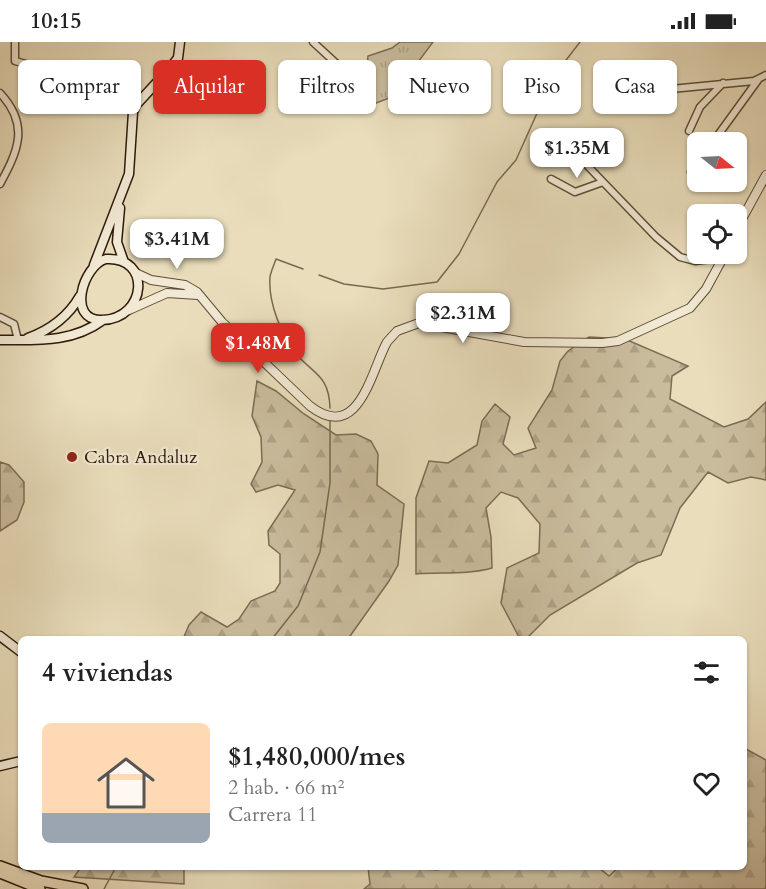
<!DOCTYPE html>
<html lang="es">
<meta charset="utf-8">
<style>
:root{--surface:#fff;--page:#f2f2f2;--text:#222;--muted:#767676;--line:#e0e0e0;--accent:#d93025}
body{margin:0;font-family:Cardo,serif;background:var(--page);color:var(--text);height:100vh;display:flex;flex-direction:column;font-size:22px;white-space:nowrap}
*{box-sizing:border-box;margin:0}
p{font-size:20px;color:var(--muted)}
.icon{flex:none;width:33px;height:33px;fill:none;stroke:currentColor;stroke-width:2;stroke-linecap:round;stroke-linejoin:round}
.map{position:relative;flex:1;overflow:hidden}
.drawer{position:absolute;left:18px;top:594px;width:729px;height:234px;display:flex;flex-direction:column;background:var(--surface);border-radius:9px;box-shadow:0 2px 4px #0004}
.drawer>*{flex:none}
.banner{position:absolute;left:18px;top:18px;width:730px;height:54px;display:flex;gap:12px}
.needle{width:39px;rotate:108deg}
.buttons{position:absolute;left:687px;top:90px;display:grid;gap:12px}
.buttons a{display:grid;place-items:center;width:60px;height:60px;border-radius:9px;background:var(--surface);box-shadow:0 2px 4px #0004;font-size:30px}
.price{position:absolute;translate:-50% -51px;padding:0 14px;border-radius:12px;background:#fff;color:#222;font-size:20px;line-height:39px;filter:drop-shadow(0 2px 3px #0008)}
.price::after{content:'';position:absolute;left:50%;top:36px;width:18px;height:14px;margin-left:-9px;background:inherit;clip-path:polygon(0 0,100% 0,50% 100%)}
.price.selected{background:var(--accent);color:#fff}
ul{padding:0;list-style:none}
li{display:flex;align-items:center;gap:18px;height:150px;padding:0 24px}
li+li{border-top:2px solid var(--line)}
li span{display:grid;place-items:center;flex:none;width:168px;height:120px;border-radius:9px;color:#555}
li>.icon{margin-inline-start:auto}
span .icon{width:72px;height:72px;fill:#fffc;stroke-width:1}
li b{font-size:26px}
h2{display:flex;justify-content:space-between;align-items:center;height:72px;padding:0 24px;font-size:26px}
.tag{padding:0 21px;border-radius:9px;background:var(--surface);box-shadow:0 2px 4px #0004;font-size:21px;line-height:54px}
.tag.selected{background:var(--accent);color:#fff}
.status{display:flex;justify-content:space-between;align-items:center;height:42px;padding:0 30px;background:var(--surface);direction:ltr}
.status svg{height:16px;fill:currentColor}
.map>svg:first-child{display:block}
</style>
<div class="status"><b>10:15</b><svg viewBox="0 0 49 12"><path d="M0 12V9h3v3zM5 12V6h3v6zM10 12V3h3v9zM15 12V0h3v12zM26 1h20v11H26zM47 4h2v5h-2z"/></svg></div>
<div class="map">
<svg width="766" height="847" viewBox="0 0 766 847">
<defs>
<pattern id="forest-firs" width="22" height="20" patternUnits="userSpaceOnUse" patternTransform="scale(1.5)"><rect width="22" height="20" fill="#c9bc9d"/><path d="M5 1l3.5 6h-7zM16 11l3.5 6h-7z" fill="#ada186"/></pattern>
<pattern id="park-tufts" width="24" height="20" patternUnits="userSpaceOnUse" patternTransform="scale(1.5)"><rect width="24" height="20" fill="#c9bc9d"/><path d="M3 7l-1-3M5 7V3M7 7l1-3M15 17l-1-3M17 17v-4M19 17l1-3" fill="none" stroke="#ada186"/></pattern>
</defs>
<rect width="100%" height="100%" fill="#e9ddbb"/>
<filter id="stains"><feTurbulence type="fractalNoise" baseFrequency=".00333" numOctaves="4"/><feColorMatrix values="0 0 0 0 .2 0 0 0 0 .09 0 0 0 0 .02 0 0 0 .5 -.17"/></filter>
<radialGradient id="worn" r=".72"><stop offset=".6" stop-color="#630" stop-opacity="0"/><stop offset="1" stop-color="#630" stop-opacity=".3"/></radialGradient>
<path fill="url(#forest-firs)" stroke="#7c6c54" stroke-width="1.5" d="M589,295L625,297L688,324L672,334L670,357L724,385L748,377L766,360V438L751,435L728,441L708,430L680,466L661,513L637,521L550,573L526,597H520L501,561L507,526L539,511L540,482L518,456L501,450L486,466L491,495L492,526C467,533 442,530 416,532V456L429,419L448,421L477,403L482,379L495,362L510,375L503,402L514,413L536,406L528,386L552,348L560,319L568,309Z
M257,339L276,349L304,372L336,393L356,392L371,399L378,412L377,443L404,462L398,523L389,539L348,597H183L189,583L201,570L227,585L239,577L251,559L275,549L280,541V512L269,503L268,489L295,448L278,443L256,450L251,442L262,420L261,395L252,374Z
M0,420L9,423L24,440V460L17,478L0,489Z
M744,706L766,718V847H364L370,842L368,825H420V827L438,828L444,825H598L609,834L619,825H744Z
M81,825H186L184,828V842L74,835Z"/>
<path fill="url(#park-tufts)" stroke="#7c6c54" stroke-width="1.5" d="M400,0H433L392,55L363,66L368,14L392,6Z"/>
<g fill="none" stroke-linecap="round" stroke-linejoin="round">
<path stroke="#796852" stroke-width="1.5" d="M303,227L276,217C274,223 271,229 270,235C268,260 281,293 297,313C315,333 329,334 330,366
M319,233L344,242L383,247L437,240L459,212L497,140L516,118L538,69L543,48L580,0
M272,597L298,564L320,510L330,441V379
M104,847L116,825"/>
<g stroke="#5e4c38" stroke-width="9">
<path id="minor" d="M15,0V19L26,22
M313,0L351,35
M640,50L754,39L766,33
M0,51C30,83 18,109 0,142
M689,89L700,65L723,41
M713,100L758,38
M581,117L656,195L680,215L695,219L711,217L721,218
M691,130L698,121
M551,137L575,150L603,140
M0,275L14,282L18,298"/>
</g>
<g stroke="#5e4c38" stroke-width="10">
<path id="tertiary" d="M736,188L766,133
M136,231L151,238L185,243L197,250L222,280L310,364C359,402 371,329 387,300L397,289L419,281L524,300L602,301L618,299L690,266L706,247L725,212
M129,268L167,251L198,253"/>
</g>
<g stroke="#2f1b0c" stroke-width="11">
<path id="secondary" d="M120,166L117,200L124,220
M106,217C152,214 147,277 102,278C66,279 83,223 106,217Z
M94,223L129,132L133,70L136,63L171,25L178,16L180,0
M28,296C50,288 68,275 80,254
M0,298C37,298 72,301 103,278
M0,594L21,610
M0,724L21,719"/>
</g>
<g stroke="#2f1b0c" stroke-width="12">
<path id="primary" d="M0,824L41,839L83,847
M0,831L40,847"/>
</g>
<use href="#minor" stroke="#f1e9d3" stroke-width="6"/>
<use href="#tertiary" stroke="#f1e9d3" stroke-width="8"/>
<use href="#secondary" stroke="#f1e9d3" stroke-width="8"/>
<use href="#primary" stroke="#e9ddbb" stroke-width="9"/>
</g>
<circle fill="#8f2418" stroke="#f1e9d3" stroke-width="2" cx="72" cy="415" r="6"/>
<g text-anchor="middle" stroke-width="4.5" stroke-linejoin="round" paint-order="stroke">
<g font-size="18" fill="#2f1b0c" stroke="#f1e9d3" text-anchor="start">
<text x="84" y="421">Cabra Andaluz</text>
</g>
</g>
<rect width="100%" height="100%" filter="url(#stains)"/>
<rect width="100%" height="100%" fill="url(#worn)"/>
</svg>
<div class="buttons">
<a><svg class="needle" viewBox="-14 -14 28 28"><path d="M0-13l5 13h-10z" fill="#e53935"/><path d="M0 13l5-13h-10z" fill="#767676"/></svg></a>
<a><svg class="icon" aria-label="locate" viewBox="0 0 24 24"><circle cx="12" cy="12" r="6"/><path d="M12 2v4M12 18v4M2 12h4M18 12h4"/></svg></a>
</div>
<b class="price" style="left:577px;top:137px">$1.35M</b>
<b class="price" style="left:177px;top:228px">$3.41M</b>
<b class="price" style="left:463px;top:302px">$2.31M</b>
<b class="price selected" style="left:258px;top:332px">$1.48M</b>
<div class="banner">
<a class="tag">Comprar</a>
<a class="tag selected">Alquilar</a>
<a class="tag">Filtros</a>
<a class="tag">Nuevo</a>
<a class="tag">Piso</a>
<a class="tag">Casa</a>
</div>
<section class="drawer">
<h2>4 viviendas<svg class="icon" aria-label="filters" viewBox="0 0 24 24"><path d="M4 7h16M4 17h16"/><circle cx="9" cy="7" r="2"/><circle cx="15" cy="17" r="2"/></svg></h2>
<ul>
<li><span style="background:linear-gradient(#ffd9b3 75%,#9aa5b1 0)"><svg class="icon" aria-label="home" viewBox="0 0 24 24"><path d="M3 11l9-7 9 7M6 9v11h12V9"/></svg></span><div><b>$1,480,000/mes</b><p>2 hab. · 66 m²</p><p>Carrera 11</p></div><svg class="icon" aria-label="heart" viewBox="0 0 24 24"><path d="M12 20l-8-8c-3-5 5-10 8-4 3-6 11-1 8 4z"/></svg></li>
</ul>
</section>
</div>
